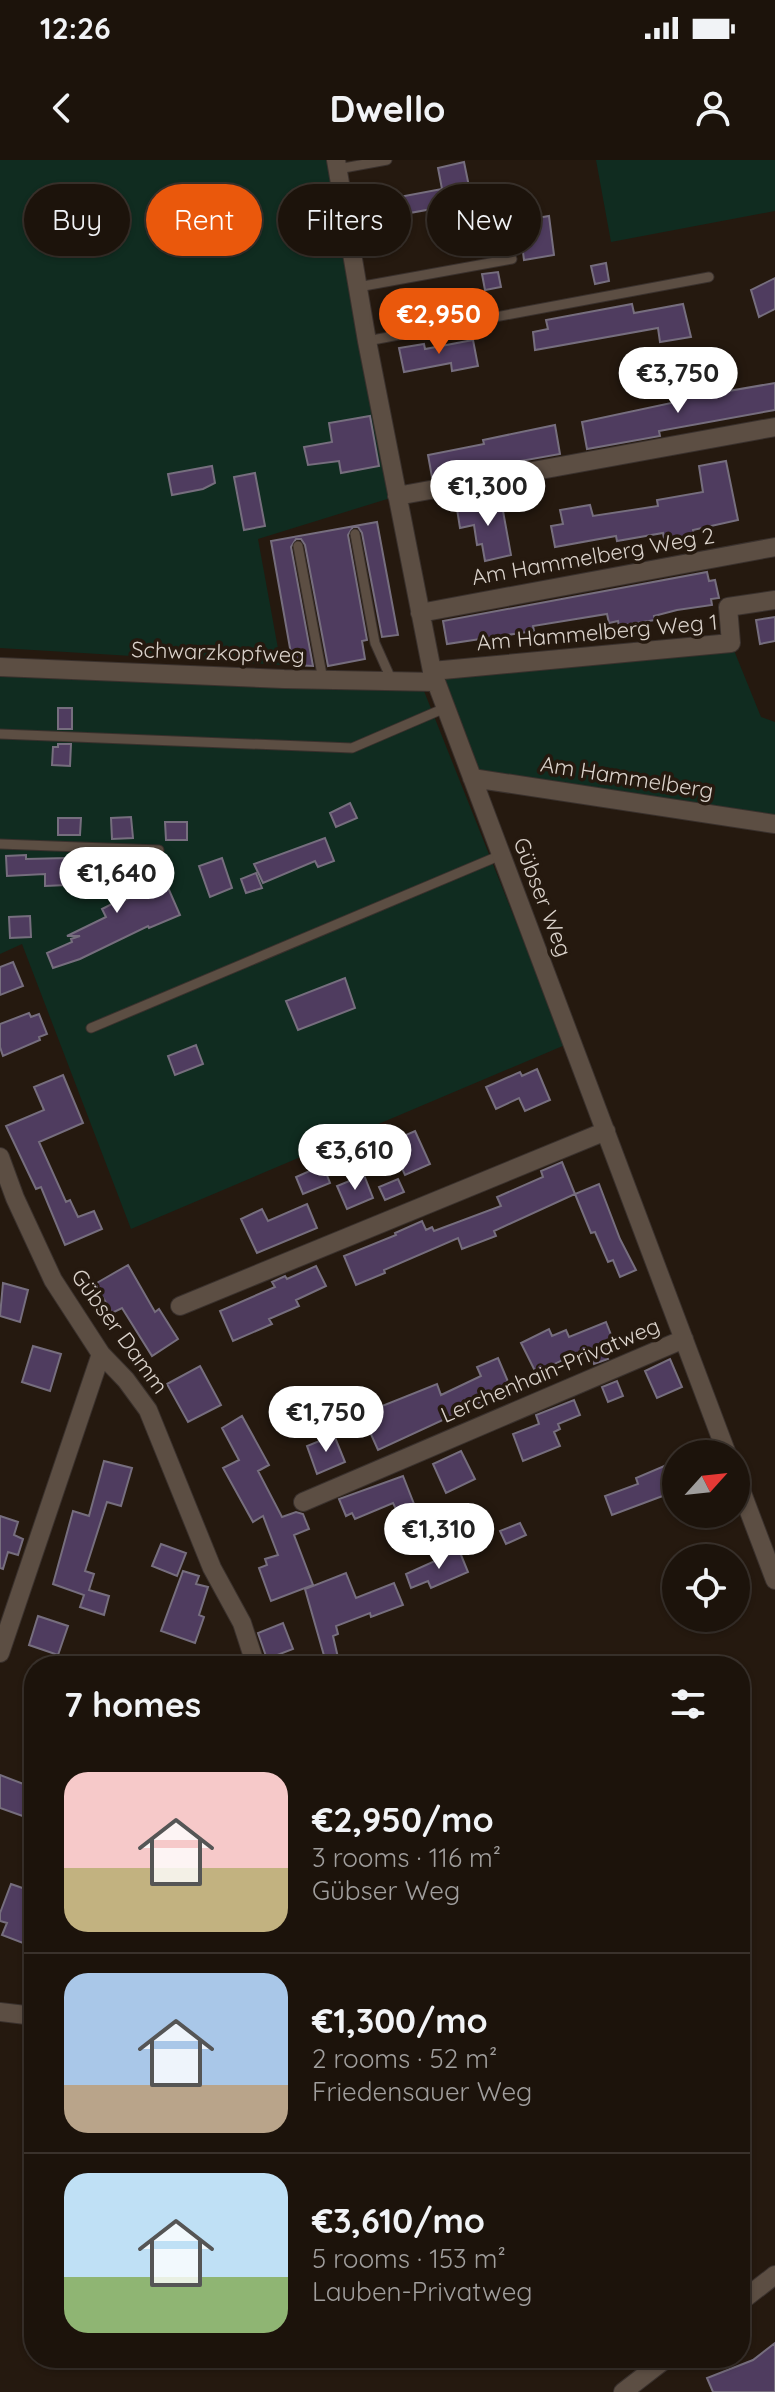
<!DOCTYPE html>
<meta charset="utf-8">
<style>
:root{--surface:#1c130b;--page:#251c14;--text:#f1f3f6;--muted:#a09e9d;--line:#3a322c;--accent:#ea580c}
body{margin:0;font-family:Quicksand,sans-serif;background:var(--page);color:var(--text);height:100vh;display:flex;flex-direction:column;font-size:30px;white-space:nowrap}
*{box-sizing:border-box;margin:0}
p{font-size:26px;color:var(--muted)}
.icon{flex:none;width:44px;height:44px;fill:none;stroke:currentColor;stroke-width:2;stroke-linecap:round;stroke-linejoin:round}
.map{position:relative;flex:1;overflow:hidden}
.drawer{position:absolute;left:24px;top:1496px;width:726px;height:712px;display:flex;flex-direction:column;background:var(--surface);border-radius:32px;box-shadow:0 2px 6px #0004,0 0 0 2px var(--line)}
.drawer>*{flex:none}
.banner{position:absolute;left:24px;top:24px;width:728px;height:72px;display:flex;gap:16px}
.needle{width:52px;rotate:63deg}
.controls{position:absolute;left:662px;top:1280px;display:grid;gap:16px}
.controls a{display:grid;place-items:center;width:88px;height:88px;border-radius:50%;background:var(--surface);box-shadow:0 2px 6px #0004,0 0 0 2px var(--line);font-size:40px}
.price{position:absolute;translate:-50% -68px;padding:0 18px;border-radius:28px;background:#fff;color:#222;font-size:26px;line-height:52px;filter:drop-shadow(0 2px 4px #0008)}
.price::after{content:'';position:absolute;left:50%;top:48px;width:24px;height:18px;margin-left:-12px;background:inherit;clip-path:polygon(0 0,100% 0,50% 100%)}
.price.on{background:var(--accent);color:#fff}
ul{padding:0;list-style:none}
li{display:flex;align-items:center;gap:24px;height:200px;padding:0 40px}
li+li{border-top:2px solid var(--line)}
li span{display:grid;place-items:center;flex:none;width:224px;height:160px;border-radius:24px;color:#555}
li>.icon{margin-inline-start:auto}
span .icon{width:96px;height:96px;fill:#fffc;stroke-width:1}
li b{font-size:34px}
h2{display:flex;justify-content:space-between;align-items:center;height:96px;padding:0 40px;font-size:34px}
.chip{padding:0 28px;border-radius:36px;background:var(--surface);box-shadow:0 2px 6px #0004,0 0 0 2px var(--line);font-size:28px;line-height:72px}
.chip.on{background:var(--accent);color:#fff}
.status{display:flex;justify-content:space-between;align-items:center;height:56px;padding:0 40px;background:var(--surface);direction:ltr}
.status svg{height:22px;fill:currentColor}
header{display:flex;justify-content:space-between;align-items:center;height:104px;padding:0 40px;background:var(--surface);font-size:36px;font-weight:800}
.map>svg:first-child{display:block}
</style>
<div class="status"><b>12:26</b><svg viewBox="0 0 49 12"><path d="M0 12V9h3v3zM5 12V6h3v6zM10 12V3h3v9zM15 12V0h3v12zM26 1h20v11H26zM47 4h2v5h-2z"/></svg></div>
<header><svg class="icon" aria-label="back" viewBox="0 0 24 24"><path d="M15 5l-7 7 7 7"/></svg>Dwello<svg class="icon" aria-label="person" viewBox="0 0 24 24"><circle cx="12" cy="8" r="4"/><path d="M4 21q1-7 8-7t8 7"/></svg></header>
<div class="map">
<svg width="775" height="2232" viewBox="0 0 775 2232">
<rect width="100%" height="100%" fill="#25190f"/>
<path fill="#102c20" d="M0,0H336L397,336L258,379L281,505L0,488Z
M596,0H775V51L611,82Z
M731,483L761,557L775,562V664L472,618L432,511Z
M0,515L422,526L565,885L131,1069L22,784L0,794Z"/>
<path fill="#4f3c5f" stroke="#766e7e" stroke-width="2" d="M464,2L473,46L455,49L454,45L366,61L362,44L442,29L438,8Z
M549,56L554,95L524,100L519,61Z
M606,103L609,121L595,124L591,106Z
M498,112L501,127L485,130L482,114Z
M775,118V149L759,157L751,130Z
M632,144L634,153L683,144L691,177L660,182L658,168L535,190L533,172L548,169L546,160Z
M473,180L478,206L452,211L451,203L404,212L399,188L424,184L425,189Z
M775,223V250L659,271L660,276L587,289L582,262L676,242V240Z
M370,256L379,306L341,313L339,301L308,305L304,287L332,282L329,263Z
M555,265L560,294L432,317L428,295L484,284L483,280Z
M726,301L738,360L693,370L694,378L665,384L663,373L617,381L616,376L555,387L551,366L563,364L560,350L590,345L593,356L658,346L657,340L703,332L699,306Z
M212,306L215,323L203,329L172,335L168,314Z
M255,313L265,366L244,370L234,317Z
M501,340L511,395L485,401L482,384L477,385L474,365L460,368L457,349Z
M377,362L398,475L382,477L362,373L358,367H353L348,375L367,480L362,481L365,499L328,506L305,385L301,379H296L291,387L313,506L293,505L271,381Z
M707,412L709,421L715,420L719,438L711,439L712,445L677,450L654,456L655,460L619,466L618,461L609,463L607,454L533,466L534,471L447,484L443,461Z
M775,457V481L760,484L756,460Z
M58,548H72V569H58Z
M58,584H71L70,606L52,605L53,587H58Z
M350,643L357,658L336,667L330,653Z
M131,657L133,678L112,679L111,658Z
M58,658H81L80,675H58Z
M165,662H187V680H166Z
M325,678L334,701L318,707L315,701L263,723L254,704Z
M26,695V699L67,698V725L45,726V714L7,716L6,696Z
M222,698L232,728L210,737L199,706Z
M124,700L125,740L166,723L180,755L149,768L148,766L80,799L53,808L47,793L72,782L71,779L80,776H67L106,757L102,749L112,744L111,714H81V701Z
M256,713L262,728L246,733L241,719Z
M30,756L31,777L10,778L9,757Z
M13,802L23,826L0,835V807Z
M345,818L355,848L298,870L286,841Z
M29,853L31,857L39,854L47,874L39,877L40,880L3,896L0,887V864Z
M196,885L203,904L175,915L168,896Z
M537,909L550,940L525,951L519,938L496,949L486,927L520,912L522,916Z
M63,915L83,963L39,982L66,1042L70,1040L78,1057L94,1051L102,1069L65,1085L41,1027L36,1029L6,966L44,950L34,927Z
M415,971L430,1004L405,1015L390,982Z
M562,1002L575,1034L494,1071L496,1076L462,1089L458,1078L384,1110L385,1113L356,1125L344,1096L396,1075L395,1073L422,1061L426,1070L432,1067L434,1071L501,1046L497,1037L543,1017L541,1011Z
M323,1005L330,1023L303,1034L296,1017Z
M364,1015L373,1038L347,1049L337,1026Z
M398,1019L404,1032L385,1040L379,1027Z
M599,1024L620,1079L636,1110L620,1117L613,1100L608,1102L595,1072L591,1073L575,1034Z
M307,1044L317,1068L257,1093L241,1059L262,1049L268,1061Z
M128,1105L155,1152L159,1149L178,1179L152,1196L122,1148L112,1153L95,1124Z
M316,1106L326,1126L296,1140L299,1146L269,1159L272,1164L233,1181L220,1151L275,1127L272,1122L285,1116L287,1119Z
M3,1123L28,1130L20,1162L0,1156Z
M606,1162L617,1190L606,1195L608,1199L594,1204L588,1188L536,1213L521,1183L549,1169L552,1176L566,1170L569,1177Z
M33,1186L61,1194L50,1231L22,1222Z
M498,1198L509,1224L482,1236L484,1241L378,1290L362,1254L437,1224L441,1235L481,1216L477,1207Z
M670,1199L682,1227L657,1238L645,1211Z
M200,1206L221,1245L188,1262L167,1224Z
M617,1221L623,1236L608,1242L602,1227Z
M574,1240L580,1255L558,1264L560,1269L554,1272L560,1286L523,1301L513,1274L539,1264L536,1255Z
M242,1256L269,1305L258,1311L282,1357L296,1352L303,1354L309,1369L294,1375L313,1425L271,1441L259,1408L267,1405L265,1399L278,1395L263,1356L253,1362L223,1308L239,1300L222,1268Z
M334,1275L345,1302L317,1314L307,1286Z
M461,1291L475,1319L446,1333L433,1304Z
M104,1301L132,1308L121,1346L107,1342L85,1411L94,1414L89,1430L109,1436L104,1455L80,1447L84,1435L53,1424L73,1351L89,1356Z
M676,1301V1331L612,1355L605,1336L638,1324L636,1318Z
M403,1316L414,1344L397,1351L393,1343L355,1359L352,1353L346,1356L339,1339Z
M0,1356L18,1362L14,1375L23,1379L18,1395L8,1392L3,1409L0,1408Z
M520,1363L526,1375L506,1384L500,1371Z
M161,1384L186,1393L177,1416L152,1406Z
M459,1390L468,1412L431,1428L428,1421L411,1428L406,1414Z
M183,1411L199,1416L196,1424L208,1427L199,1455L204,1457L195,1483L161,1471Z
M346,1413L356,1438L394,1423L403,1445L371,1457L370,1453L336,1466L338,1474L333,1476L340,1506H327L305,1429Z
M38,1456L68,1466L58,1495L29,1485Z
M283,1463L293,1489L267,1499L258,1473Z
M0,1615L34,1628V1660L0,1648Z
M11,1724L34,1732V1773L28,1771L23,1783L2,1775L7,1763L0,1761V1753Z
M775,2183V2232H713L707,2218L753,2200Z"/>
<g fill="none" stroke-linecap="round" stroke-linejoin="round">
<g stroke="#3a312d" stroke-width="11">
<path id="lane" d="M338,9L387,0
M358,127L512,99
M367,181L709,117
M355,374L375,483L392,521
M298,386L323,520
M0,574L352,588L445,548
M0,684L159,690
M91,868L501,695"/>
</g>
<g stroke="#3a312d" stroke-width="20">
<path id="street" d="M336,0L367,181L432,511L727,1294
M397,336L775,267
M420,453L775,387
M0,507L284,519L435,522
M432,511L731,483L728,447L775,440
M472,618L775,664
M0,997L15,1038L53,1120L101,1194L126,1220L148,1250L212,1408L242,1463L256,1506
M180,1146L606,971
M736,1317L775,1420
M303,1342L684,1179
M0,1493L101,1194
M0,1852L34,1856
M740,2142L775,2115
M623,2232L667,2198"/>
</g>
<use href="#lane" stroke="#5c4e43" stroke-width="9"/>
<use href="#street" stroke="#5c4e43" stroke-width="18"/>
</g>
<g text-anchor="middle" stroke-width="7" stroke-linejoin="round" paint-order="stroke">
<g font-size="22" fill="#dad2cb" stroke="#25190f">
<text transform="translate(593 396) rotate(-10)" y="8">Am Hammelberg Weg 2</text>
<text transform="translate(597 472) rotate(-5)" y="8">Am Hammelberg Weg 1</text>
<text transform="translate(218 492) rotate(2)" y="8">Schwarzkopfweg</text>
<text transform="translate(627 617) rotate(9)" y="8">Am Hammelberg</text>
<text transform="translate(543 737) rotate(69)" y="8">Gübser Weg</text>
<text transform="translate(120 1171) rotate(54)" y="8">Gübser Damm</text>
<text transform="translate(550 1210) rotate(-23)" y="8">Lerchenhain-Privatweg</text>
</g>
</g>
</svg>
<div class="controls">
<a><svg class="needle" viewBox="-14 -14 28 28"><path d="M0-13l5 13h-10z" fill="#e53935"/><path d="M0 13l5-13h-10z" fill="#a09e9d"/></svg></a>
<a><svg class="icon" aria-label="locate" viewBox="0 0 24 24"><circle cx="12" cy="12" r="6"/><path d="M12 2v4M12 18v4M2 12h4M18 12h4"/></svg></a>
</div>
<b class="price on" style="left:439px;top:196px">€2,950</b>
<b class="price" style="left:678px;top:255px">€3,750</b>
<b class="price" style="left:488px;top:368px">€1,300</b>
<b class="price" style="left:117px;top:755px">€1,640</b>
<b class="price" style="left:355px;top:1032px">€3,610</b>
<b class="price" style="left:326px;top:1294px">€1,750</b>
<b class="price" style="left:439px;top:1411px">€1,310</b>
<div class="banner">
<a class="chip">Buy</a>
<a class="chip on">Rent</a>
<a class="chip">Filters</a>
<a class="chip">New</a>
</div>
<section class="drawer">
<h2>7 homes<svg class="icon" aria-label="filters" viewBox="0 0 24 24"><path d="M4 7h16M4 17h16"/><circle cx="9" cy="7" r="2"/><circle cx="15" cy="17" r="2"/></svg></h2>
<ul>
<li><span style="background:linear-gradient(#f6c9c9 60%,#c2b280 0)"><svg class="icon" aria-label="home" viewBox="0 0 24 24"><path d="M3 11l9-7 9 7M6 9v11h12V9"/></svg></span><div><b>€2,950/mo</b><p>3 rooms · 116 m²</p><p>Gübser Weg</p></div></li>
<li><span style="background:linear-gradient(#a9c7e8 70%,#b9a48a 0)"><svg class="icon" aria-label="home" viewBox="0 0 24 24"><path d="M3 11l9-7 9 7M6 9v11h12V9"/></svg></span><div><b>€1,300/mo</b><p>2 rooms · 52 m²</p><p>Friedensauer Weg</p></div></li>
<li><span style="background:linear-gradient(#bfe0f5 65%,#8fb573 0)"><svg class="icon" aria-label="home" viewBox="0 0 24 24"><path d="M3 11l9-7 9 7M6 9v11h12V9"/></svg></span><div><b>€3,610/mo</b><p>5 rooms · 153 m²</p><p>Lauben-Privatweg</p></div></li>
</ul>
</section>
</div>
